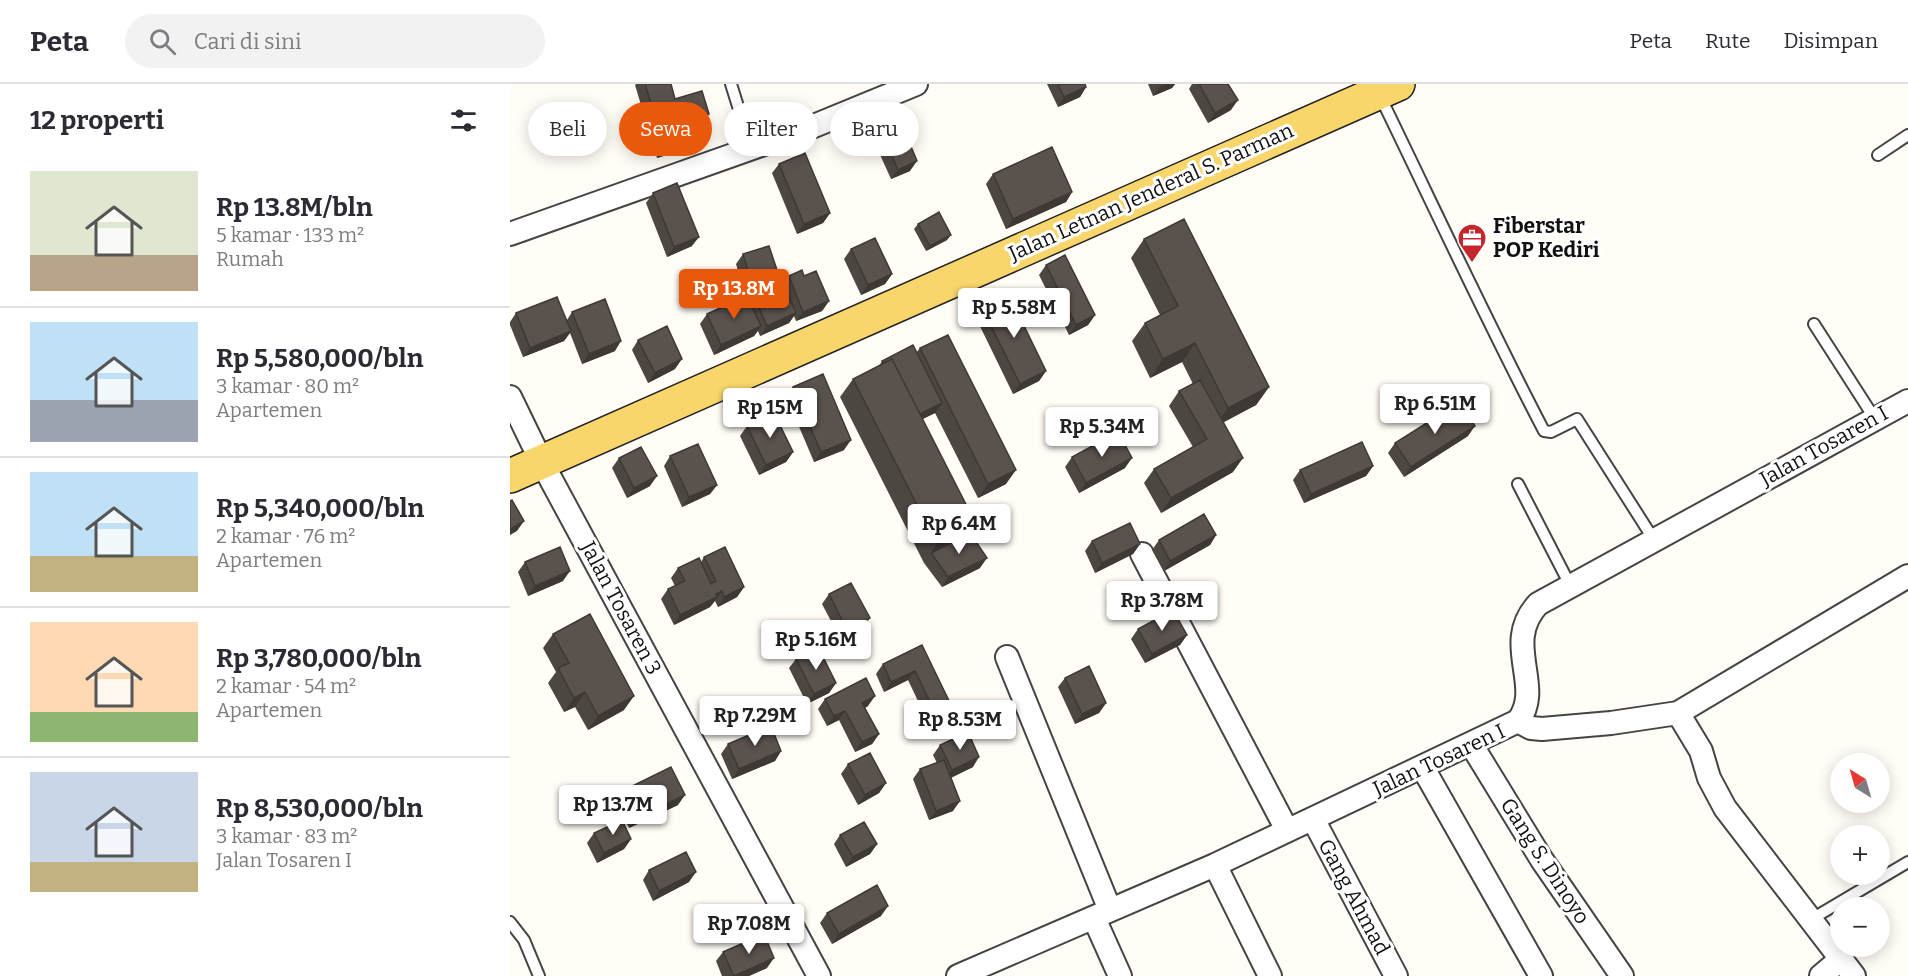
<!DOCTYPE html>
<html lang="id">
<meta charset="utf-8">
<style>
:root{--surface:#fff;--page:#f2f2f3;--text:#2b2b33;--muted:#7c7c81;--line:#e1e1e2;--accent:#ea580c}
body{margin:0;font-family:Bitter,serif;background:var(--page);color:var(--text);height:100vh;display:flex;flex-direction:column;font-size:22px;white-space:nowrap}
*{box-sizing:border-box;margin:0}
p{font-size:20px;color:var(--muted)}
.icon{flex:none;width:33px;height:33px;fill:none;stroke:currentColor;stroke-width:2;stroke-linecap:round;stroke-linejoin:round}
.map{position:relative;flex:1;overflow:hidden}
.sheet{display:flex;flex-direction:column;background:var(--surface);width:510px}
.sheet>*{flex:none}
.banner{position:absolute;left:18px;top:18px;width:570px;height:54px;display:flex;gap:12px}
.needle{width:39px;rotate:323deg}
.fabs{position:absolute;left:1320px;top:669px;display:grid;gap:12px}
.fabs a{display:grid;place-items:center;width:60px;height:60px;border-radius:50%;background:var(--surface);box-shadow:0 3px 15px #0003;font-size:30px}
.price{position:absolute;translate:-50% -51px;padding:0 14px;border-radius:6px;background:#fff;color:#222;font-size:20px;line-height:39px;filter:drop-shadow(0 2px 3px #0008)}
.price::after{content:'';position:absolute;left:50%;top:36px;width:18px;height:14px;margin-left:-9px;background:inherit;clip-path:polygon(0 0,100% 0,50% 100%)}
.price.active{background:var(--accent);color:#fff}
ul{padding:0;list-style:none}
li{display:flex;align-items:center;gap:18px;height:150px;padding:0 30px}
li+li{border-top:2px solid var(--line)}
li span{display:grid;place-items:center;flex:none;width:168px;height:120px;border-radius:0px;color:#555}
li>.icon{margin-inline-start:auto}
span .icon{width:72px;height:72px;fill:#fffc;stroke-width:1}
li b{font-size:26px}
h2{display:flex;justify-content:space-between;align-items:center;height:72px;padding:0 30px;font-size:26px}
.tag{padding:0 21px;border-radius:27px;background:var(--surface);box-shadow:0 3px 15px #0003;font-size:21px;line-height:54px}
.tag.active{background:var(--accent);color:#fff}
header{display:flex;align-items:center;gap:36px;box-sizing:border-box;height:84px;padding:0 30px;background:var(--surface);border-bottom:2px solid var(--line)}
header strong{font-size:28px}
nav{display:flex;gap:33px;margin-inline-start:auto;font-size:21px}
.search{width:420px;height:54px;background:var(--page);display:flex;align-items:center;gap:15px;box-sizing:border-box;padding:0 21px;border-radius:33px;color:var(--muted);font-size:22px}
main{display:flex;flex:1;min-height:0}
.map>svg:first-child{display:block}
</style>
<header>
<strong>Peta</strong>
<div class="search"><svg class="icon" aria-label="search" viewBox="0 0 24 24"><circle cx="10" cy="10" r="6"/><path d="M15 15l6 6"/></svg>Cari di sini</div>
<nav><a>Peta</a><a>Rute</a><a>Disimpan</a></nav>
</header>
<main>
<section class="sheet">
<h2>12 properti<svg class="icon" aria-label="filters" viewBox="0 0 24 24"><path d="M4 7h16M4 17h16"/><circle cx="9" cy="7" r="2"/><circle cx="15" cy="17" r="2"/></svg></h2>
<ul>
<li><span style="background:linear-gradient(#dfe7d0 70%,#b9a48a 0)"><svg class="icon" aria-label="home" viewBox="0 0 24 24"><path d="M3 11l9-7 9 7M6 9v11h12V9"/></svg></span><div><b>Rp 13.8M/bln</b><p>5 kamar · 133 m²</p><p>Rumah</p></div></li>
<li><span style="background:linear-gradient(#bfe0f5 65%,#9aa5b1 0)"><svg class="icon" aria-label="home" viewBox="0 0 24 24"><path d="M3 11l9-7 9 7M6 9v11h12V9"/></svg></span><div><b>Rp 5,580,000/bln</b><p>3 kamar · 80 m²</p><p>Apartemen</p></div></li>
<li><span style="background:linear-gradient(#bfe0f5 70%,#c2b280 0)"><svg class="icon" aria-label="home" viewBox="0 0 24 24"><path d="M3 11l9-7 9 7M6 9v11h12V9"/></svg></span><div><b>Rp 5,340,000/bln</b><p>2 kamar · 76 m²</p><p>Apartemen</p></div></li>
<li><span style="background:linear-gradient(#ffd9b3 75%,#8fb573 0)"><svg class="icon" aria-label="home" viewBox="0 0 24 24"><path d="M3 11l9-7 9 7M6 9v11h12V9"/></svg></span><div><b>Rp 3,780,000/bln</b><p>2 kamar · 54 m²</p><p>Apartemen</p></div></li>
<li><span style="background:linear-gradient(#c9d6e8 75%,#c2b280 0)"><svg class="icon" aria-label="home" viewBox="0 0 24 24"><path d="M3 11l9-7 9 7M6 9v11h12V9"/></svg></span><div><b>Rp 8,530,000/bln</b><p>3 kamar · 83 m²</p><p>Jalan Tosaren I</p></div></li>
</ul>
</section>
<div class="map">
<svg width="1398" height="892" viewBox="0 0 1398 892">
<rect width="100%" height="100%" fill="#fffdf5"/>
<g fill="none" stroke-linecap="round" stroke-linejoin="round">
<g stroke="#444" stroke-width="14">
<path id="service" d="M221,0L241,64
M869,10C924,123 976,236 1034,347L1041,348L1067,335L1144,456
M1368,71L1398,51
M1304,240L1365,335
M1008,400L1060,501
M1300,836L1398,778
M0,838L14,856L29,892"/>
</g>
<g stroke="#444" stroke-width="26">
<path id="minor" d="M0,150L299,44L406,0
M0,313L31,377L309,892
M632,470L777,746
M497,573L600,826
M1168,629L1191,667L1199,694L1215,724L1344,892
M1008,637L1021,644L1032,645L1101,639L1168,629L1398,492
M961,660L1032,776L1112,892
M913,684L1031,892
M803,735L886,892
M705,781L760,892
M584,834L610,892
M448,892L705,781L1008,637C1035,602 991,560 1028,520L1398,317
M1311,892L1331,875"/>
</g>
<g stroke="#222" stroke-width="36">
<path id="primary" d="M0,392L888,0"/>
</g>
<use href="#service" stroke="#fff" stroke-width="10"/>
<use href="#minor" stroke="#fff" stroke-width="22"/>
<use href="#primary" stroke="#f9d66b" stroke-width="33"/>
</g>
<path fill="#4d4742" d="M126,0H161L165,15L193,40L177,45L180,56L173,66L147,74L125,1Z
M537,0H575L576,3L570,13L548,23Z
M638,0H665L662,4L643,12Z
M682,0H718L721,26L698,39L679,5Z
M369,43L400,87L381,95L362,53Z
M269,80L320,129L313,139L287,150L262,89Z
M483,90L562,108L556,118L496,145L476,100Z
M143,109L182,162L157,173L136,119Z
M408,140L437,156L416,167L404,145Z
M634,155L759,303L746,321L713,338L723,388L651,429L634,399L644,385L683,363L659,322L669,307L683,300L672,278L640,294L622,257L635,239L650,231L621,174Z
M341,165L382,190L375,200L351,211L334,175Z
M233,170L269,192L262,202L235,211L226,180Z
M536,181L585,231L578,241L559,251L529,191Z
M279,192H294L319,217L312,227L286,237L284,232L279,239L250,252L248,247L244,252L204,271L190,240L197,230L239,217L243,210L273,200Z
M472,224L536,287L529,297L503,310L466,234Z
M62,228L105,267L72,280L60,249L54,257L13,273L0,241V238L6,229L57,236Z
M128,256L165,285L138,299L122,266Z
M410,264L496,400L468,414L425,329L412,335L466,440L460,449L470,484L432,503L414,479L330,313L343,295L369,282L372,277L406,269Z
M283,303L334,366L304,378L276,312Z
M237,342L283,368L276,378L249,391L230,352Z
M958,352L894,393L878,369L885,359Z
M160,372L207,401L200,410L172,423L154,382Z
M562,373L615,384L569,409L555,383Z
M109,374L140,402L117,414L102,384Z
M863,382L856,392L794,419L783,396L790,386Z
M706,451L700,461L654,487L642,466L649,456Z
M582,457L630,460L623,470L585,489L575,467Z
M194,473L234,503L227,513L208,523L205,517L200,523L164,541L151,515L158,505L165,502L161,494L168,484L191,478Z
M15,478L53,497L18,512L8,488Z
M319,510L353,544L331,556L312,520Z
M628,545L677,551L670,561L635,579L621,555Z
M43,550L114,626L78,646L65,623L54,628L38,599L46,588L33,564Z
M412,561L434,631L418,638L398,596L374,608L366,590L373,580Z
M286,575L326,599L319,609L297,620L279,584Z
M555,594L596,619L589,629L565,640L548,603Z
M315,615L358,622L355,624L369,650L362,660L345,668L329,636L317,642L308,625Z
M218,660L271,667L265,677L222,695L211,670Z
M430,661L463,683L441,694L443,727L419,736L403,695L410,685L427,679L423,671Z
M338,680L376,699L369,709L348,721L331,690Z
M112,707L168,721L119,744L106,717Z
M84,749L121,755L114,765L87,779L77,759Z
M330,751L367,760L360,770L336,783L324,760Z
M139,786L179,798L143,817L133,796Z
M317,829L371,832L322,860L310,839Z
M213,868L257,884L239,892H212L206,877Z"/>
<path fill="#3f3936" d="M656,0H665L662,4L643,12L650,2Z
M576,3L570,13L548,23L554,13Z
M728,16L721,26L698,39L705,29Z
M199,30L193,40L168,48L175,38Z
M180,56L173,66L147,74L154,64Z
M407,77L400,87L381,95L388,86Z
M562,108L556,118L496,145L503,135Z
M320,129L313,139L287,150L294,140Z
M441,151L437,156L416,167L420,162Z
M189,153L182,162L157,173L164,163Z
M382,190L375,200L351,211L358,201Z
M269,192L262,202L235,211L242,201Z
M319,217L312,227L286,237L293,228Z
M286,229L279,239L250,252L257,242Z
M585,231L578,241L559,251L566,241Z
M251,242L244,252L204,271L211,261Z
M61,247L54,257L13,273L20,264Z
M111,257L105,267L72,280L79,270Z
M685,259L672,278L640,294L653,275Z
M172,275L165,285L138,299L145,289Z
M536,287L529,297L503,310L510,300Z
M759,303L746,321L705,343L718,324Z
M432,319L425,329L395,344L402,335Z
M965,342L958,352L894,393L901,383Z
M341,356L334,366L304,378L311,368Z
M283,368L276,378L249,391L256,381Z
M622,374L615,384L569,409L576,399Z
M733,374L723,388L651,429L661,414Z
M863,382L856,392L794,419L801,410Z
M506,386L496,400L468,414L478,400Z
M147,392L140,402L117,414L124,404Z
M207,401L200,410L172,423L179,413Z
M14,437L7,447L0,451V445Z
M466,440L453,459L421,469L414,479L427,460Z
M706,451L700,461L654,487L660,477Z
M630,460L623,470L585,489L592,479Z
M477,474L470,484L432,503L438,493Z
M60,487L53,497L18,512L25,502Z
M234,503L227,513L208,523L214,513Z
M212,507L200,523L164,541L170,531Z
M360,534L353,544L331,556L337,546Z
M677,551L670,561L635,579L642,570Z
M405,587L398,596L374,608L381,598Z
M326,599L319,609L297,620L304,610Z
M75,608L65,623L54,628L64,614Z
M124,612L114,626L78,646L88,632Z
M365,612L358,622L345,629L352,619Z
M596,619L589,629L565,640L572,630Z
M441,621L434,631L418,638L425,628Z
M335,627L329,636L317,642L324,632Z
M369,650L362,660L345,668L352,658Z
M271,667L265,677L222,695L229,685Z
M469,673L463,683L435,696L442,686Z
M376,699L369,709L348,721L355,711Z
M175,711L168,721L119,744L126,735Z
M450,717L443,727L419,736L426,727Z
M121,755L114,765L87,779L94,769Z
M367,760L360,770L336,783L343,773Z
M186,788L179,798L143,817L149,807Z
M378,822L371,832L322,860L329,850Z
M264,874L257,884L239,892H223Z"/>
<path fill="#5a524d" stroke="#3f3936" stroke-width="1.5" d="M135,0H161L165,15L192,7L199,30L175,38L180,56L154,64Z
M548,0H575L576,3L554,13Z
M689,0H718L728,16L705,29Z
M389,34L407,77L388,86L369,43Z
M542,63L562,108L503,135L483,90Z
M295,69L320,129L294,140L269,80Z
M167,99L189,153L164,163L143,109Z
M429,128L441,151L420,162L408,140Z
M674,135L759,303L718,324L685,259L653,275L635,239L668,222L634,155Z
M365,154L382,190L358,201L341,165Z
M259,162L269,192L242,201L233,170Z
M555,171L585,231L566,241L536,181Z
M292,186L294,192L306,187L319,217L293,228L279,192Z
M272,198L286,229L257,242L243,210Z
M499,211L536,287L510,300L472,224Z
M237,212L251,242L211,261L197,230Z
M47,213L61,247L20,264L6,229Z
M95,215L111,257L79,270L62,228Z
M157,242L172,275L145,289L128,256Z
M438,251L506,386L478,400L410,264Z
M403,261L432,319L410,330L382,275L373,279L372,277Z
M382,275L466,440L427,460L343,295Z
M313,290L341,356L311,368L283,303Z
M690,296L733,374L661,414L644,385L697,355L669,307Z
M950,318L965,342L901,383L885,359Z
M264,329L283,368L256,381L237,342Z
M608,348L622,374L576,399L562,373Z
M852,358L863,382L801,410L790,386Z
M188,360L207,401L179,413L160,372Z
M131,363L147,392L124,404L109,374Z
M2,416L14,437L0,445V417Z
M694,430L706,451L660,477L649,456Z
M620,439L630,460L592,479L582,457Z
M460,449L477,474L438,493L421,469Z
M50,463L60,487L25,502L15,478Z
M215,463L234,503L214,513L212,507L206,510L207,513L170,531L158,505L175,497L168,484L189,474L201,500L206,497L194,473Z
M341,499L360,534L337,546L319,510Z
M663,526L677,551L642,570L628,545Z
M80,530L124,612L88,632L75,608L64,614L48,584L59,579L43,550Z
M412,561L441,621L425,628L405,587L381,598L373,580Z
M308,563L326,599L304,610L286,575Z
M579,582L596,619L572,630L555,594Z
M356,594L365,612L352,619L369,650L352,658L335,627L324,632L315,615Z
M261,642L271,667L229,685L218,660Z
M458,648L469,673L442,686L430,661Z
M360,669L376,699L355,711L338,680Z
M434,676L450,717L426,727L410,685Z
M161,683L175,711L126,735L112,707Z
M112,736L121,755L94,769L84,749Z
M354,738L367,760L343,773L330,751Z
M176,768L186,788L149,807L139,786Z
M367,801L378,822L329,850L317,829Z
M254,850L264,874L224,892L213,868Z"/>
<defs>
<g id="office-pin" transform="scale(1.5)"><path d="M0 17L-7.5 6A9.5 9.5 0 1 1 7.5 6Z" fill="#c4262e" stroke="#fff"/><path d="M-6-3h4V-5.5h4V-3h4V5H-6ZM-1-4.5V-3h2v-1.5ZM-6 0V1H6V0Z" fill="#fff"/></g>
</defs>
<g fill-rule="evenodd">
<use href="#office-pin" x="962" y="154"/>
</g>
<g text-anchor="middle" stroke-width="6" stroke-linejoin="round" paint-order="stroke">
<g font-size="21" fill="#111" stroke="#fff">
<text transform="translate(641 108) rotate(-24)" y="7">Jalan Letnan Jenderal S. Parman</text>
<text transform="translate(1314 362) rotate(-29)" y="7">Jalan Tosaren I</text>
<text transform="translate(111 524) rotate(62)" y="7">Jalan Tosaren 3</text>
<text transform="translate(929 676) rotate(-25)" y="7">Jalan Tosaren I</text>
<text transform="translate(1035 777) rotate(57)" y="7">Gang S. Dinoyo</text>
<text transform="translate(844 813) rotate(62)" y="7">Gang Ahmad</text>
</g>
<g font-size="21" font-weight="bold" fill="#111" stroke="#fff" text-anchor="start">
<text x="983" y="149">Fiberstar<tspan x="983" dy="24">POP Kediri</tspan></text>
</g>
</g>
</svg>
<div class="fabs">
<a><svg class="needle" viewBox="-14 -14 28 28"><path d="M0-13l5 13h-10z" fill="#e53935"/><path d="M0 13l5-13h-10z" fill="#7c7c81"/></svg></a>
<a>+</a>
<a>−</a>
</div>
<b class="price active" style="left:224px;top:236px">Rp 13.8M</b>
<b class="price" style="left:504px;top:255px">Rp 5.58M</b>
<b class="price" style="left:925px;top:351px">Rp 6.51M</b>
<b class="price" style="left:260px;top:355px">Rp 15M</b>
<b class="price" style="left:592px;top:374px">Rp 5.34M</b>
<b class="price" style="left:449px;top:471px">Rp 6.4M</b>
<b class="price" style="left:652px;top:548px">Rp 3.78M</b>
<b class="price" style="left:306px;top:587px">Rp 5.16M</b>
<b class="price" style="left:245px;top:663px">Rp 7.29M</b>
<b class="price" style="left:450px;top:667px">Rp 8.53M</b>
<b class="price" style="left:103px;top:752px">Rp 13.7M</b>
<b class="price" style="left:239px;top:871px">Rp 7.08M</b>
<div class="banner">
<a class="tag">Beli</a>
<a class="tag active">Sewa</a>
<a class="tag">Filter</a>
<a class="tag">Baru</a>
</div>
</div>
</main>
